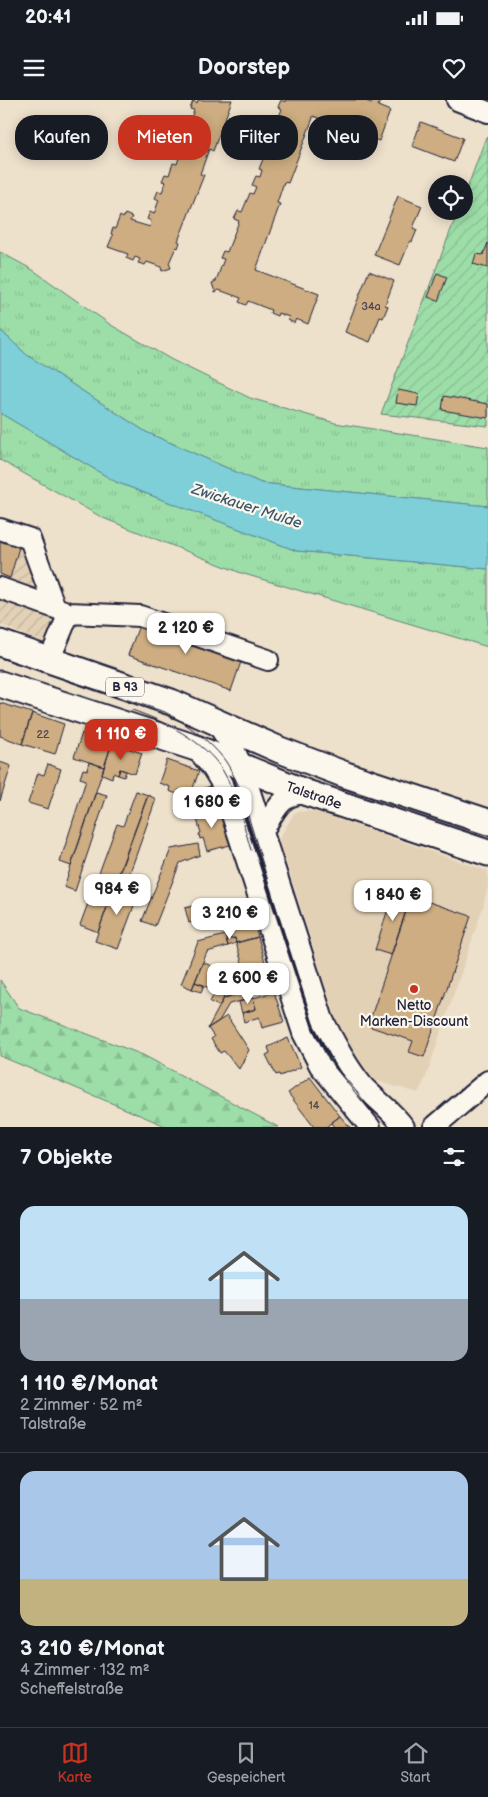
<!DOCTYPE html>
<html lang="de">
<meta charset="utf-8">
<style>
:root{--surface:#171b24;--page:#20242c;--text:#f1f3f6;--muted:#9ea1a6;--line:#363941;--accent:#c8321e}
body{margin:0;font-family:"Balsamiq Sans",sans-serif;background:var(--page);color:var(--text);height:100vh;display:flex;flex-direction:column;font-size:19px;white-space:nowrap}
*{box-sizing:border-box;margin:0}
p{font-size:16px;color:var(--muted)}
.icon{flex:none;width:28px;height:28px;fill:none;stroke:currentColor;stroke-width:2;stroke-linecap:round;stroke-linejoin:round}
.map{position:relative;height:1027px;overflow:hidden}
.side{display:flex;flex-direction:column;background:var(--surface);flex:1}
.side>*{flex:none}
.banner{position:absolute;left:15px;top:15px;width:459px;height:45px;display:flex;gap:10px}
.controls{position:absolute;left:428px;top:75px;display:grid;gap:10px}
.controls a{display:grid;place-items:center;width:45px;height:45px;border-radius:50%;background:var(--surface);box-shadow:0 2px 12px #0003;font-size:25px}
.price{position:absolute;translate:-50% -42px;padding:0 11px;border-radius:10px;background:#fff;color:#222;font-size:16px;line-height:32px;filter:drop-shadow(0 1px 2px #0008)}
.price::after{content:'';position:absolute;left:50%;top:30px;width:15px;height:11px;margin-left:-8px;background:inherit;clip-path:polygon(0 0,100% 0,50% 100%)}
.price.on{background:var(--accent);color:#fff}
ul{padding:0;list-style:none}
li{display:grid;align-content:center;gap:10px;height:265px;padding:0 20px}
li+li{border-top:1px solid var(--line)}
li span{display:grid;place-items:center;height:155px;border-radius:15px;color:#555}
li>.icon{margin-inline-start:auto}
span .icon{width:90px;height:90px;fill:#fffc;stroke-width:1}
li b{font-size:21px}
h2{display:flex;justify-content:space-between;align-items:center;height:60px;padding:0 20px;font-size:21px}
.chip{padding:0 18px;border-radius:20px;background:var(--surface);box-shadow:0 2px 12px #0003;font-size:18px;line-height:45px}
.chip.on{background:var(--accent);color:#fff}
.status{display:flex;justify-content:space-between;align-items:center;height:35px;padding:0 25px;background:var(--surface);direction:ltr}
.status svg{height:14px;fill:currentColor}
header{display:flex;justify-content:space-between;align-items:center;height:65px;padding:0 20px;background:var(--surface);font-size:22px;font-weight:700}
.tab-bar{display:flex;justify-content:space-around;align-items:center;height:70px;border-top:1px solid var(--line);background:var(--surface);font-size:14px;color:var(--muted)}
.tab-bar a{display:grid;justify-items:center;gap:2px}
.tab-bar .on{color:var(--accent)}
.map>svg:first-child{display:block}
</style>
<div class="status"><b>20:41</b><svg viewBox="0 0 49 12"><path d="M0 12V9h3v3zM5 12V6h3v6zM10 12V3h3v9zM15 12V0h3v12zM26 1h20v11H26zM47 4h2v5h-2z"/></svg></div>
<header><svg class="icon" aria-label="menu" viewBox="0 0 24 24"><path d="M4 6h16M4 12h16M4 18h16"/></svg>Doorstep<svg class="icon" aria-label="heart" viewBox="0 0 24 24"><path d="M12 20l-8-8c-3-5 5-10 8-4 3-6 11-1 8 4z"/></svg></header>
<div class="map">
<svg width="488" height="1027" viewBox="0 0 488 1027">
<defs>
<pattern id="industrial-furrows" width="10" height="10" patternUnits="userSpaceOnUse" patternTransform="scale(1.25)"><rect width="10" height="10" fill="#e3d1b6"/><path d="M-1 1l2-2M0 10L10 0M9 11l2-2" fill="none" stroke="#c2b39d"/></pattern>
<pattern id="grass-tufts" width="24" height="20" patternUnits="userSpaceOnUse" patternTransform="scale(1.25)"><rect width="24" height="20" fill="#9ddea8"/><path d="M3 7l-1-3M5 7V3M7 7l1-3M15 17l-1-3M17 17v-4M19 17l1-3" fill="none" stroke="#87be92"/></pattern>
<pattern id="forest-firs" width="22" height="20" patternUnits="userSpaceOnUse" patternTransform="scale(1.25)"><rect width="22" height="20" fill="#9ddea8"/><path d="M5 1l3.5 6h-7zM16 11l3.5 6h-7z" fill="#87be92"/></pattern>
<pattern id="garden-furrows" width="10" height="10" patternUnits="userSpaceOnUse" patternTransform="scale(1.25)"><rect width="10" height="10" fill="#9ddea8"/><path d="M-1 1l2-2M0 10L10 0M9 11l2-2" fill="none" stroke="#87be92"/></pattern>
</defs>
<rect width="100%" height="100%" fill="#ede1cc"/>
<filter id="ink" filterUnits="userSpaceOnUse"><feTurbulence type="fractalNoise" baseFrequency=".02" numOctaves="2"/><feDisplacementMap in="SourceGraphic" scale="10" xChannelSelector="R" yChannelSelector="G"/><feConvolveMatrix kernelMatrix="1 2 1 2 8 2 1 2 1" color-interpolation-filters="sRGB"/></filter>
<g filter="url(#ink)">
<path fill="#e3d1b6" d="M314,711L488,771V786L483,807L426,977L418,993L376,981L346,950L279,739L295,712Z"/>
<path fill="url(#industrial-furrows)" d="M0,420L38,434L65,496L48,544L0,525Z"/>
<path fill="url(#grass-tufts)" stroke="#608072" d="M0,152L33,170L111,225L172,260L250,298L335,323L488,347V406L261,383L146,332L27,255L0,230Z
M0,313L116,382L297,451L488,469V547L241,473L103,418L0,360Z"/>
<path fill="url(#forest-firs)" stroke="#608072" d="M0,880L19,908L143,955L278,1027H168L0,956Z"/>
<path fill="url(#garden-furrows)" stroke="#608072" d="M486,37L488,38V326L381,314L458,111H464V97Z"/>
<path fill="#7ecfd8" stroke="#598a99" d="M0,230L27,255L146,332L261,383L488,406V469L297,451L116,382L0,313Z"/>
<path fill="#cdad81" stroke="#22223b" d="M198,0H232L213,51L209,49L200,74L204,75L178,141L180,142L178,148L176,147L169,163L171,168L162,171L161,167L147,162L145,165L138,163L140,159L135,157L133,161L126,158L128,154L108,147L113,135L111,134L113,128L115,129L120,116L123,118L125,114L132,117L130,121L150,127L151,121L147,119L150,112L154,114L159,100L155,98L158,91L162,92L166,82L162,81L165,74L169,75L173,63L177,64L179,58H176L181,45L184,47L186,41L182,39L187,28L183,26L186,19L190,20L194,10L190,9L193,1L197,3Z
M281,0L285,2V0H363L371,3L374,0L380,2L378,6L390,11L379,41L313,16V18L288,83L284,82L277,103L280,104L256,170L319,194L308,224L296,219L294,223L288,220L289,217L278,213L277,216L270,213L271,210L248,201L246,205L239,202L241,198L219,190L215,192L212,183L216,181L224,159L220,158L223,151L227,152L239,121L234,119L238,111L242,112L250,93L253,94L256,87L252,85L256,76L260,77L262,70L259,69L267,49L262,47L266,39L270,40L282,9L278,7Z
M421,22L463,38L454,62L412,46Z
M398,96L422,106L413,128L417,130L412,142L410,141L400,165L374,155Z
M488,143V168L473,164L476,154L483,155Z
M369,171L394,181L385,205L388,206L383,218L380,217L370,242L345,232Z
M437,173L447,177L438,201L428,197Z
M398,290L419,294L417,306L396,303Z
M444,296L488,304V318L442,310Z
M0,438L20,444L10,478L0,474Z
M141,520L243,556L231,591L128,555Z
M0,603L32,613L22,644L0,636Z
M32,613L64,624L55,654L22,644Z
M82,633L112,643L104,667L74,657Z
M112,643L142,653L135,674L120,669L118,675L113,673L112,678L102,674Z
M167,660L199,671L191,694L179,690L177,694L169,691L170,687L159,683Z
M0,662L11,666L0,701Z
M89,662L104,667L71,766L60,762L86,680L80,678L83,669L87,670Z
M48,664L61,669L48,709L28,703L38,673L44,675Z
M120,669L126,671L124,677L118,675Z
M211,686L214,698L197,702L194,691Z
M136,691L148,695L98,832L80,825L117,724L123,726Z
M96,692L107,695L75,791L64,787Z
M148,695L156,699L127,781L117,778Z
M218,706L230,745L207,751L203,738L200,739L199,734L201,733L196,716L200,711Z
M198,744L200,755L180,763L155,826L142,821L171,749Z
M115,784L139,792L118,849L95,841Z
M394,790L411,796L391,855L375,850Z
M411,796L471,816L424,957L409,952L413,941L368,926Z
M205,803L209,818L189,823L185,808Z
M249,807L258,837L236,843L235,838L230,839L229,834L233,833L227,814Z
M229,834L230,839L235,838L236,843L228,846L225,835Z
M225,835L228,846L207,852L192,889L181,884L198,842Z
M258,837L266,866L245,873L236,843Z
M203,862L217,869L209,888L195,882Z
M252,880L255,888L224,898L221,890Z
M195,882L204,885L201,892L192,889Z
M221,890L224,898L219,906L210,902L214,894Z
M242,892L245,900L229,904L219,921L208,928L224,898Z
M274,892L284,922L262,928L259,917L244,922L242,913L256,909L253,898Z
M253,898L256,909L242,913L239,902Z
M227,916L249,950L239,969L224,951L220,953L211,939L214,937L208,928Z
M288,938L301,967L280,976L279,974L276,975L266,955L270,953L268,947Z
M310,977L340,1016L326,1027H314L288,993Z
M340,1016L350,1027H334L331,1023Z"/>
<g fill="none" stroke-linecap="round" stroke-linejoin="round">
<g stroke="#22223b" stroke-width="24">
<path id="minor" d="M457,0L488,12
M0,429L30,439L55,508
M0,488L64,511
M49,561L69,513L140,516L268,560
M215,621L234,649L242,667L323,920C335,943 346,965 363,986C376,1000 393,1011 404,1027
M196,648L213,669L222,684L303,933L320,966L370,1027
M263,731C275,711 281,693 307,693
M434,1027L488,981"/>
</g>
<g stroke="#22223b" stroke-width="29">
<path id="major" d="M0,543L171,602L280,650L346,675L488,722
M0,584L196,648L307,693L488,753"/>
</g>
<use href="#minor" stroke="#fbf7ec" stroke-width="20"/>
<use href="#major" stroke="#fbf7ec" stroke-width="25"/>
<path stroke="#22223b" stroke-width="1" d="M0,558L165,612C187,624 208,639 224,659C230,667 234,677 239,686L310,918L330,960L366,1003L391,1027
M132,610C164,621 205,641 223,671C237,694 243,724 251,750"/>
</g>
</g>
<circle fill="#c8321e" stroke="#fbf7ec" stroke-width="2" cx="414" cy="889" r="5"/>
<g text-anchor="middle" stroke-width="4.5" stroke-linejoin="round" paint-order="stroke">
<g font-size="11" fill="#4d454c">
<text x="371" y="210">34a</text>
<text x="43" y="638">22</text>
<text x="314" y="1009">14</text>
</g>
<rect fill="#fbf7ec" stroke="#636270" stroke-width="1" x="106" y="577.5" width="38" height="19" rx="4"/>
<g font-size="12" font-weight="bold" fill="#22223b">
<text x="125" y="591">B 93</text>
</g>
<g font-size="14" fill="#22223b" stroke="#fbf7ec">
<text transform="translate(314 695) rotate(19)" y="5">Talstraße</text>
</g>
<g font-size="14" fill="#22223b" stroke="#fbf7ec">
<text x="414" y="910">Netto<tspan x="414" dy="16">Marken-Discount</tspan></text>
</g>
<g font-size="15" font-style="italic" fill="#3e566a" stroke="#fbf7ec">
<text transform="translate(247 406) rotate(18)" y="5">Zwickauer Mulde</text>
</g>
</g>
</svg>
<div class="controls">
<a><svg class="icon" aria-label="locate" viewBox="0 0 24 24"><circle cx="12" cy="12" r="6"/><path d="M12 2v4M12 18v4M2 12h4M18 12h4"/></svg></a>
</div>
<b class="price" style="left:186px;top:555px">2 120 €</b>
<b class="price on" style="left:121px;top:661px">1 110 €</b>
<b class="price" style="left:212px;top:729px">1 680 €</b>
<b class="price" style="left:117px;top:816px">984 €</b>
<b class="price" style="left:393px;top:822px">1 840 €</b>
<b class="price" style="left:230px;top:840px">3 210 €</b>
<b class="price" style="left:248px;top:905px">2 600 €</b>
<div class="banner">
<a class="chip">Kaufen</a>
<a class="chip on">Mieten</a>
<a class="chip">Filter</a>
<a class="chip">Neu</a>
</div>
</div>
<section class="side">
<h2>7 Objekte<svg class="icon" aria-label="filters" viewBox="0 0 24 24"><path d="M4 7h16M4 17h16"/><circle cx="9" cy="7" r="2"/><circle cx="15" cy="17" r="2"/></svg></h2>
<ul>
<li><span style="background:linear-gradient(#bfe0f5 60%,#9aa5b1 0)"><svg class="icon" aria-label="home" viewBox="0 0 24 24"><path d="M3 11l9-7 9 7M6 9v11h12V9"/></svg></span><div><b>1 110 €/Monat</b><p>2 Zimmer · 52 m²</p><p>Talstraße</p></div></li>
<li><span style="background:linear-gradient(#a9c7e8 70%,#c2b280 0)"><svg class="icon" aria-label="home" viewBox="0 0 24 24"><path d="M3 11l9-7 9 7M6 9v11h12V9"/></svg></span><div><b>3 210 €/Monat</b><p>4 Zimmer · 132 m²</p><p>Scheffelstraße</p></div></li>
</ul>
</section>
<nav class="tab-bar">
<a class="on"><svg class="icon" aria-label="map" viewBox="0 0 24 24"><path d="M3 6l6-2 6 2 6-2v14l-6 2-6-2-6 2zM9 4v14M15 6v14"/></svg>Karte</a>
<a><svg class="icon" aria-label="saved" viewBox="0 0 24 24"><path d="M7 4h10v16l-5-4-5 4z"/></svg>Gespeichert</a>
<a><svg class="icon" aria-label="home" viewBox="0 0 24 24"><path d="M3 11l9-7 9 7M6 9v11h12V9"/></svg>Start</a>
</nav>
